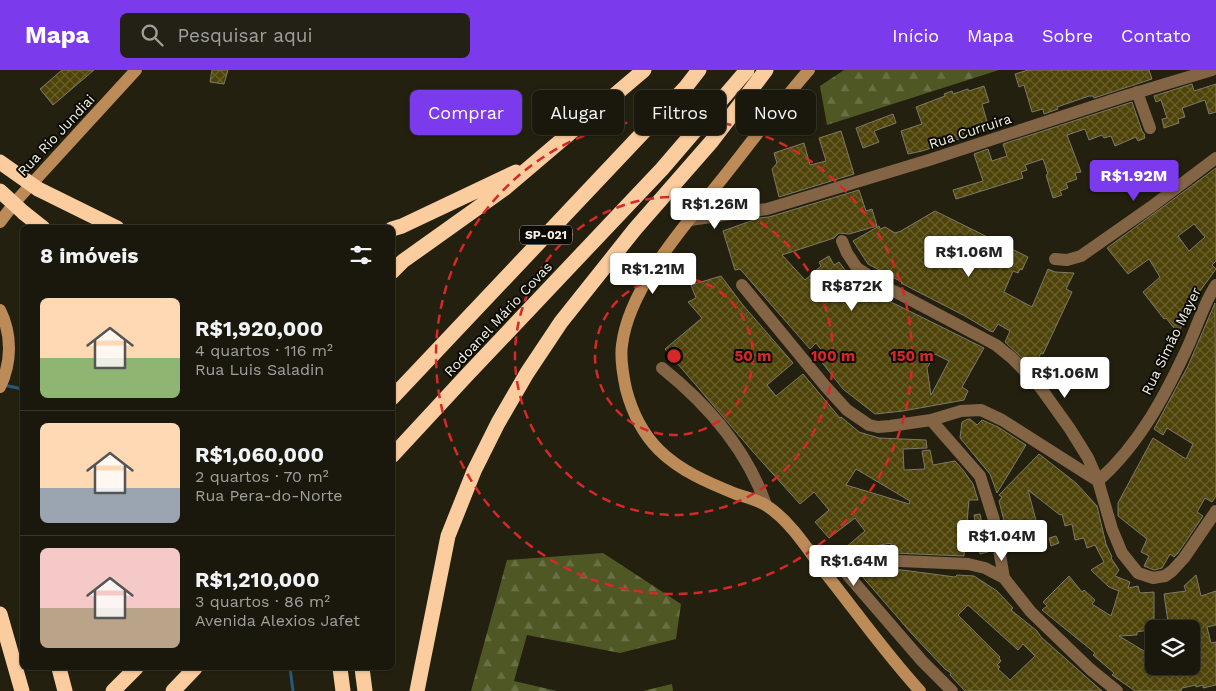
<!DOCTYPE html>
<html lang="pt">
<meta charset="utf-8">
<style>
:root{--surface:#1a180c;--page:#232115;--text:#f1f3f6;--muted:#9fa09d;--line:#38372d;--accent:#7c3aed}
body{margin:0;font-family:"Work Sans",sans-serif;background:var(--page);color:var(--text);height:100vh;display:flex;flex-direction:column;font-size:19px;white-space:nowrap}
*{box-sizing:border-box;margin:0}
p{font-size:16px;color:var(--muted)}
.icon{flex:none;width:28px;height:28px;fill:none;stroke:currentColor;stroke-width:2;stroke-linecap:round;stroke-linejoin:round}
.map{position:relative;flex:1;overflow:hidden}
.sheet{position:absolute;left:20px;top:155px;width:375px;height:445px;display:flex;flex-direction:column;background:var(--surface);border-radius:8px;box-shadow:0 1px 4px #0004,0 0 0 1px var(--line)}
.sheet>*{flex:none}
.top-card{position:absolute;left:410px;top:20px;width:475px;height:45px;display:flex;gap:10px}
.tools{position:absolute;left:1145px;top:550px;display:grid;gap:10px}
.tools a{display:grid;place-items:center;width:55px;height:55px;border-radius:8px;background:var(--surface);box-shadow:0 1px 4px #0004,0 0 0 1px var(--line);font-size:25px}
.price{position:absolute;translate:-50% -42px;padding:0 11px;border-radius:5px;background:#fff;color:#222;font-size:16px;line-height:32px;filter:drop-shadow(0 1px 2px #0008)}
.price::after{content:'';position:absolute;left:50%;top:30px;width:15px;height:11px;margin-left:-8px;background:inherit;clip-path:polygon(0 0,100% 0,50% 100%)}
.price.active{background:var(--accent);color:#fff}
ul{padding:0;list-style:none}
li{display:flex;align-items:center;gap:15px;height:125px;padding:0 20px}
li+li{border-top:1px solid var(--line)}
li span{display:grid;place-items:center;flex:none;width:140px;height:100px;border-radius:8px;color:#555}
li>.icon{margin-inline-start:auto}
span .icon{width:60px;height:60px;fill:#fffc;stroke-width:1}
li b{font-size:21px}
h2{display:flex;justify-content:space-between;align-items:center;height:60px;padding:0 20px;font-size:21px}
.chip{padding:0 18px;border-radius:8px;background:var(--surface);box-shadow:0 1px 4px #0004,0 0 0 1px var(--line);font-size:18px;line-height:45px}
.chip.active{background:var(--accent);color:#fff}
header{display:flex;align-items:center;gap:30px;box-sizing:border-box;height:70px;padding:0 25px;background:var(--accent);color:#fff}
header strong{font-size:24px}
nav{display:flex;gap:28px;margin-inline-start:auto;font-size:18px}
.search{width:350px;height:45px;background:var(--page);display:flex;align-items:center;gap:12px;box-sizing:border-box;padding:0 18px;border-radius:8px;color:var(--muted);font-size:19px}
.map>svg:first-child{display:block}
</style>
<header>
<strong>Mapa</strong>
<div class="search"><svg class="icon" aria-label="search" viewBox="0 0 24 24"><circle cx="10" cy="10" r="6"/><path d="M15 15l6 6"/></svg>Pesquisar aqui</div>
<nav><a>Início</a><a>Mapa</a><a>Sobre</a><a>Contato</a></nav>
</header>
<div class="map">
<svg width="1216" height="621" viewBox="0 0 1216 621">
<defs>
<pattern id="forest-firs" width="22" height="20" patternUnits="userSpaceOnUse" patternTransform="scale(1.25)"><rect width="22" height="20" fill="#4f5825"/><path d="M5 1l3.5 6h-7zM16 11l3.5 6h-7z" fill="#697045"/></pattern>
<pattern id="building-cross-hatch" width="8" height="8" patternUnits="userSpaceOnUse" patternTransform="scale(1.25)"><rect width="8" height="8" fill="#4e4409"/><path d="M0 0l8 8M0 8l8-8" fill="none" stroke="#685f2d"/></pattern>
</defs>
<rect width="100%" height="100%" fill="#232010"/>
<path fill="url(#forest-firs)" d="M844,0H999L827,55L820,16Z
M603,483L681,534L676,569L620,583L527,565L514,611L557,621H471L507,490Z
M672,614L673,621H643Z"/>
<g fill="none" stroke-linecap="round" stroke-linejoin="round">
<path stroke="#275978" stroke-width="3" d="M4,315L22,319
M290,598L293,621"/>
</g>
<path fill="url(#building-cross-hatch)" stroke="#7d7967" fill-rule="evenodd" d="M62,0H94L53,35L40,19Z
M212,0H228L224,14L210,12Z
M1028,0H1149L1152,9L1094,28L1093,26H1089L1057,37L1058,39L1044,44L1043,39L1032,42L1024,15L1019,17L1015,4Z
M1192,14L1194,21L1216,14V42L1209,44L1205,30L1182,38L1185,47L1178,49L1179,53L1164,58L1162,49L1167,48L1161,30L1156,32L1154,26Z
M984,16L989,32L982,34L989,59L922,81L908,84L901,61L922,54L916,37L945,26L944,24L952,21L953,24L968,19L969,21Z
M1132,32L1142,61L1145,65H1144L1145,68L1138,71L1136,67L1115,76L1111,66L1104,68L1102,65L1089,70L1085,59L1067,65L1081,102L1075,103L1077,109L1066,113L1068,118L1060,121L1062,125L1053,128L1046,105L1048,104L1043,89L1025,95L1027,100L1021,102L1023,108L956,129L953,120L983,111L974,84L988,79L992,91L1007,86L1003,74Z
M893,44L896,53L874,61L879,72L863,78L856,58Z
M841,61L854,104L779,127L772,99L777,93L774,83L804,73L810,95L826,91L819,68Z
M1216,98V191L1212,195L1216,199L1197,225L1178,263L1166,248L1164,249L1143,222L1160,207L1149,189L1128,204L1107,178ZM1194,154L1205,167L1189,181L1178,166Z
M859,120L866,141L872,139L877,156L849,164L839,163L834,168L782,185L805,210L821,196L819,192L829,186L834,195L839,192L848,204L856,211L857,210L891,232L984,278L962,317L968,321L964,330L903,341L875,344L843,319L820,290L826,286L816,273L810,279L740,199L735,200L723,161L759,148L769,147ZM935,284L949,291L931,325L927,298Z
M935,141L1028,187L1022,200L1020,199L1018,203L1013,201L1004,222L1032,237L1048,199L1055,202L1074,203L1066,219L1072,222L1043,284L1041,283L1033,298L1005,272L1010,261L998,254L993,262L990,261L965,246L901,213L902,212L868,194L853,171L879,156L880,159L885,157L895,163L901,161Z
M721,206L742,234L793,293L767,315L776,326L803,304L840,348L841,347L859,362L879,368L926,370L927,378L903,379L904,400L925,399L922,381L930,380L933,395L955,391L963,400L973,414L978,430H969L964,486L893,483L891,473L870,477L869,481L845,478L865,461L855,448L829,468L815,452L829,440L814,422L800,434L754,383L665,279L702,248L688,232L696,228L691,215ZM856,399L910,431L909,434L846,415Z
M1215,233L1216,426L1212,432L1205,428L1197,442L1203,446L1178,483L1174,487L1170,484L1162,498L1154,500L1144,496L1149,486L1141,482L1147,469L1118,446V433L1153,368L1186,389L1193,374L1167,358L1163,365L1154,359L1188,296Z
M968,349H970L977,355L982,350L998,357L1026,375L997,423L990,404L960,368L962,352Z
M1039,384L1076,413L1097,436L1106,474L1112,487L1111,488L1119,500L1115,506L1130,512L1128,518L1138,516L1140,523L1154,522V559L1137,562V565L1119,566L1154,587V596H1191V559H1169L1164,524L1186,521L1184,516L1196,505L1201,526L1216,521V555L1207,557L1211,573L1216,572V615L1203,618V615L1196,617V615L1182,618L1181,621H1135L1112,605L1114,603L1093,585L1095,583L1042,540L1047,536L1043,532L1069,506L1082,522L1084,520L1095,530L1092,534L1111,546L1119,521L1109,517L1091,500L1104,492L1095,475L1087,478L1084,468L1075,470L1072,454L1065,456L1062,444L1060,445L1028,420L1038,458L1010,474L999,431L1002,427L999,425Z
M980,444L988,482L980,484L974,445Z
M1056,466L1059,473L1051,476L1049,468Z
M854,497L902,500L955,507L957,505L974,506L997,521L1013,538L1011,540L1037,561L1041,567L1102,621H965L950,605L951,603L945,599L912,564ZM968,535L1018,580L1023,574L1035,586L1010,610L998,599L1000,597L997,595L1001,591L999,588L1000,587L958,545Z"/>
<g fill="none" stroke-linecap="round" stroke-linejoin="round">
<path stroke="#836445" stroke-width="12" d="M1137,22L1150,58
M710,123L736,143
M690,150L767,139L929,90L1122,27L1212,0
M842,171L847,183L857,198L890,219L996,275L1012,288L1040,317L1070,359L1088,388L1098,411L1112,459L1122,483L1138,503L1153,508L1165,506L1172,501L1184,488L1216,441
M1055,189L1067,190L1081,186L1151,137L1216,88
M742,215L826,317L847,340L869,355L878,357L890,356L931,350L961,341L981,340L1002,350L1098,411C1140,374 1166,324 1189,274C1198,254 1204,233 1216,215
M662,298C707,334 747,380 766,435
M931,350L980,406L994,450L1004,508
M811,482L833,488L922,591L952,621
M833,488L968,494L985,498L1004,508L1031,542L1090,599L1117,621"/>
<path stroke="#bc8b57" stroke-width="12" d="M809,0C778,35 751,73 722,109C686,154 629,217 622,275C620,289 623,305 626,319C632,342 642,363 659,380C680,401 709,413 736,424C746,427 758,430 767,436C790,451 807,478 823,500C855,540 885,583 920,621
M0,152L16,131L136,0
M0,240C12,264 12,292 0,317"/>
<path stroke="#fbcd9e" stroke-width="15" d="M38,119L117,158
M24,143L43,158
M392,159L402,156L516,102
M392,202L403,191L504,119L644,0
M392,328L685,18L699,0
M392,386L468,304L662,99L747,0
M0,544L22,621
M59,598L65,621
M340,598L343,621
M362,598L365,621
M113,621L136,598
M173,621L195,598
M417,621L448,466L474,401L498,353L527,303L561,252L635,159L712,71L766,0"/>
<path stroke="#fbcd9e" stroke-width="15" d="M0,92L38,119
M0,121L24,143"/>
</g>
<g fill="none" stroke="#d62828" stroke-width="2.5" stroke-dasharray="9 6">
<circle cx="674" cy="286" r="79"/>
<circle cx="674" cy="286" r="159"/>
<circle cx="674" cy="286" r="238"/>
</g>
<g text-anchor="middle" stroke-width="4" stroke-linejoin="round" paint-order="stroke">
<rect fill="#0b0a04" stroke="#adaca3" stroke-width="1" x="520" y="155.5" width="52" height="19" rx="4"/>
<g font-size="12" font-weight="bold" fill="#f3f1e7">
<text x="546" y="169">SP-021</text>
</g>
<g font-size="14" fill="#f3f1e7" stroke="#0b0a04">
<text transform="translate(970 61) rotate(-18)" y="5">Rua Curruira</text>
<text transform="translate(56 65) rotate(-47)" y="5">Rua Rio Jundiai</text>
<text transform="translate(498 249) rotate(-47)" y="5">Rodoanel Mário Covas</text>
<text transform="translate(1171 271) rotate(-64)" y="5">Rua Simão Mayer</text>
</g>
</g>
<circle cx="674" cy="286" r="8" fill="#d62828" stroke="#0b0a04" stroke-width="2.5"/>
<g font-size="15" text-anchor="middle" font-weight="bold" fill="#d62828" stroke="#0b0a04" stroke-width="4" stroke-linejoin="round" paint-order="stroke">
<text x="753" y="291">50 m</text>
<text x="833" y="291">100 m</text>
<text x="912" y="291">150 m</text>
</g>
</svg>
<div class="tools">
<a><svg class="icon" aria-label="layers" viewBox="0 0 24 24"><path d="M12 4l9 5-9 5-9-5zM3 14l9 5 9-5"/></svg></a>
</div>
<b class="price active" style="left:1134px;top:132px">R$1.92M</b>
<b class="price" style="left:715px;top:160px">R$1.26M</b>
<b class="price" style="left:969px;top:208px">R$1.06M</b>
<b class="price" style="left:653px;top:225px">R$1.21M</b>
<b class="price" style="left:852px;top:242px">R$872K</b>
<b class="price" style="left:1065px;top:329px">R$1.06M</b>
<b class="price" style="left:1002px;top:492px">R$1.04M</b>
<b class="price" style="left:854px;top:517px">R$1.64M</b>
<div class="top-card">
<a class="chip active">Comprar</a>
<a class="chip">Alugar</a>
<a class="chip">Filtros</a>
<a class="chip">Novo</a>
</div>
<section class="sheet">
<h2>8 imóveis<svg class="icon" aria-label="filters" viewBox="0 0 24 24"><path d="M4 7h16M4 17h16"/><circle cx="9" cy="7" r="2"/><circle cx="15" cy="17" r="2"/></svg></h2>
<ul>
<li><span style="background:linear-gradient(#ffd9b3 60%,#8fb573 0)"><svg class="icon" aria-label="home" viewBox="0 0 24 24"><path d="M3 11l9-7 9 7M6 9v11h12V9"/></svg></span><div><b>R$1,920,000</b><p>4 quartos · 116 m²</p><p>Rua Luis Saladin</p></div></li>
<li><span style="background:linear-gradient(#ffd9b3 65%,#9aa5b1 0)"><svg class="icon" aria-label="home" viewBox="0 0 24 24"><path d="M3 11l9-7 9 7M6 9v11h12V9"/></svg></span><div><b>R$1,060,000</b><p>2 quartos · 70 m²</p><p>Rua Pera-do-Norte</p></div></li>
<li><span style="background:linear-gradient(#f6c9c9 60%,#b9a48a 0)"><svg class="icon" aria-label="home" viewBox="0 0 24 24"><path d="M3 11l9-7 9 7M6 9v11h12V9"/></svg></span><div><b>R$1,210,000</b><p>3 quartos · 86 m²</p><p>Avenida Alexios Jafet</p></div></li>
</ul>
</section>
</div>
